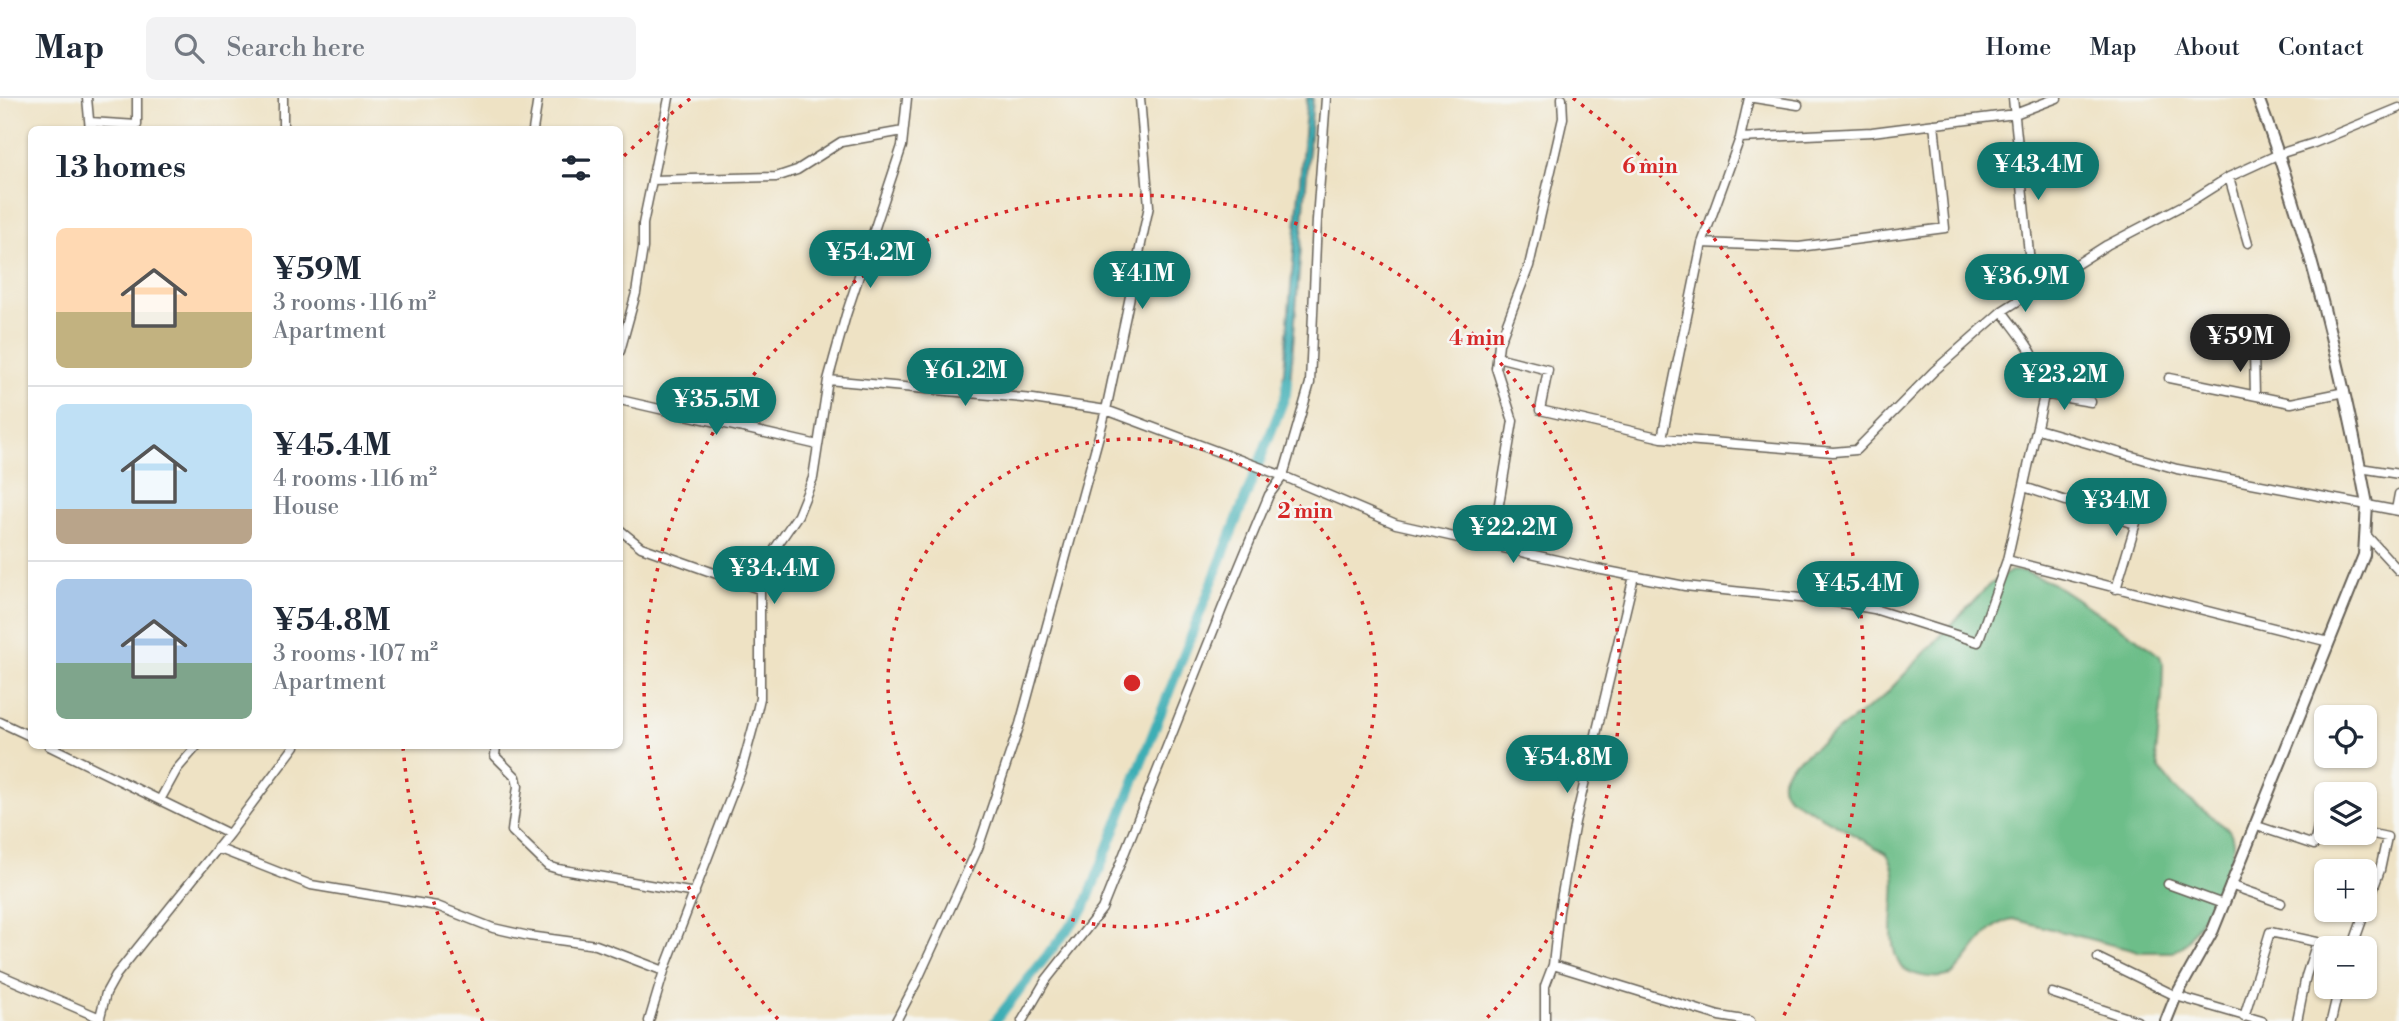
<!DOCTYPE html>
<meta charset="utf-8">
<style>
:root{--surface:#fff;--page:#f2f2f3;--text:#1f2937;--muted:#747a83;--line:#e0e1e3;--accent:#0f766e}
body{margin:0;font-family:"Libre Bodoni",serif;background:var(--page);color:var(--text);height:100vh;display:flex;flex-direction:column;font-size:26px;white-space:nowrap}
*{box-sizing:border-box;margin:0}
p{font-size:23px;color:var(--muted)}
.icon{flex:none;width:38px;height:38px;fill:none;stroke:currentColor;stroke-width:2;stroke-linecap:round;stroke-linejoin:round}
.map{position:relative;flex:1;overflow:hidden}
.panel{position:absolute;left:28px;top:28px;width:595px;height:623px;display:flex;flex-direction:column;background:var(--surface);border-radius:10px;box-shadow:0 2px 5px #0004}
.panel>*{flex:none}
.fabs{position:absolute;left:2314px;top:607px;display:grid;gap:14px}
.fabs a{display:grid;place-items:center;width:63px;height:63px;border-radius:10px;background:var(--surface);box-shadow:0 2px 5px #0004;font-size:35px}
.price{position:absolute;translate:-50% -60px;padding:0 16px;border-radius:24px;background:var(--accent);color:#fff;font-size:23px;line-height:46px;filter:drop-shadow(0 2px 4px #0008)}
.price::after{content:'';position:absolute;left:50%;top:42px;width:21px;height:16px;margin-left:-10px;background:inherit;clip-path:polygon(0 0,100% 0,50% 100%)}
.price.selected{background:#222;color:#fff}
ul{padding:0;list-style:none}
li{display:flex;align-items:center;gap:21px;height:175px;padding:0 28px}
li+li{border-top:2px solid var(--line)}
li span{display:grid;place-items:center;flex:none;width:196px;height:140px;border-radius:10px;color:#555}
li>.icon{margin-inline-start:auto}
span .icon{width:84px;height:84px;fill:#fffc;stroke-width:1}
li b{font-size:30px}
h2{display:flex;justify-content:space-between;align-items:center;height:84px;padding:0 28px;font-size:30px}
header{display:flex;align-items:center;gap:42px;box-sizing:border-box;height:98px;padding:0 35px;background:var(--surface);border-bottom:2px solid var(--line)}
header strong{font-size:33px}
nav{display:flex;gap:38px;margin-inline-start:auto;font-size:24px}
.search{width:490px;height:63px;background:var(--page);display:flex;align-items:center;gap:18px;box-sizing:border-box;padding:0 24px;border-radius:10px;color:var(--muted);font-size:26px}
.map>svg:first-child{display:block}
</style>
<header>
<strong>Map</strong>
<div class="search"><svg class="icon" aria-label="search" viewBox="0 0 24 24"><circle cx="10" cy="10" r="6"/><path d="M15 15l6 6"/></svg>Search here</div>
<nav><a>Home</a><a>Map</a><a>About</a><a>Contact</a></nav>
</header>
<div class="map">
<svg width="2399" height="923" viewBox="0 0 2399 923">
<rect width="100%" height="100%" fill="#f6f6f2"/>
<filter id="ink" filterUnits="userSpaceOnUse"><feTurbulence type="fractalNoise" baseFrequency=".0143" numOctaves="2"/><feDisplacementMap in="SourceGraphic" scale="14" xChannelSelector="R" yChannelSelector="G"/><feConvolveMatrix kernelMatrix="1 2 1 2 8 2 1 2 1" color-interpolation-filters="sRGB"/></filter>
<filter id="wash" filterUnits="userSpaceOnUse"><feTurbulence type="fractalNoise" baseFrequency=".00686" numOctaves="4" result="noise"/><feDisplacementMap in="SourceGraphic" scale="28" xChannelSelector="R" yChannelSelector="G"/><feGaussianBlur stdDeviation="1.57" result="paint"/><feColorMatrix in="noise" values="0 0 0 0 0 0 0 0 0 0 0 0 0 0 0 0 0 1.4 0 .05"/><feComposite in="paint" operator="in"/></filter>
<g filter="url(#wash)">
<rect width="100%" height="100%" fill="#eee2c4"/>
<path fill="#6dbe89" stroke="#446d52" stroke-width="2" d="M2011,473H2023L2052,485L2138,541L2160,558L2163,567L2162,599L2156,657L2159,670L2174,690L2229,732C2247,759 2201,819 2187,844L2182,849L2173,854H2139L2013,821C1984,827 1973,859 1952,877C1936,882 1915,879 1901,869C1879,834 1907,786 1887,756L1788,699C1776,685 1783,674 1795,664L1883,599L1989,487Z"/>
<path fill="#3daeb5" stroke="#2c6568" stroke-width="2" d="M1307,0H1313L1289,297L1282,296Z"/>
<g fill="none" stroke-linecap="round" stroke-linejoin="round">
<path stroke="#3daeb5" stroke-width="10" d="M995,923L1084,811L1286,296L1287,282"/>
</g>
</g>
<g filter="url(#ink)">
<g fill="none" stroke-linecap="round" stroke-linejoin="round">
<g stroke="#666157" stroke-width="11">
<path id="street" d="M87,0L90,32
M1754,0L1798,7
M2013,0L2033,194
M90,24L137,27V0
M283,32V0
M533,32L538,0
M1740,40L1872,34L2015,16L2057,0
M2229,79L2248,145
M652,82L776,79L797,72L841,44L903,33
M1702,145L1799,149L1945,130L1934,26
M620,253L636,195L643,150V126L669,0
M2254,254L2255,297
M1497,259L1548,272L1540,312L1662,340L1833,354L1856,352L1934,273L2002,213L2107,147L2191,103L2229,79L2279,56L2314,45L2399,10
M2169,280L2291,305L2345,294
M828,282L1033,301L1106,312L1283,378L1396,426L1597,471L1685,488L1829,503L1874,511L1978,544L2007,462L2043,302C2041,258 2027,247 2002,213
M2043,296L2091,304
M620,302L818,347
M2038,331L2177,371L2399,413
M1662,340L1702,145L1740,40L1749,0
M2360,370L2399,376
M2024,389L2135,426
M2396,412L2399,396
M620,432L641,449L759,491
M2366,437L2399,473
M1492,447L1513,323L1496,270L1499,246L1529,168L1563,20L1562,0
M2007,462L2329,544
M2116,491L2144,398
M0,624L32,639
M49,648L229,736
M496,648L495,658L516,679L518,688L512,733L548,768L558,771L695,795
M160,702L177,671L197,648
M2254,727L2314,747L2319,724L2326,726
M217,750L311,787L437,808L493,830L529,838L596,847L664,873
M2168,786L2223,806
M2230,787L2281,805
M2352,850L2380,772L2387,739L2364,734
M2098,860L2176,898L2262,923
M1553,867L1719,918L1750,923
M0,877L100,920
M2052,895L2137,923
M2244,919L2270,834L2317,844L2306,878L2297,923
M99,923L106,895L116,877L229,736L295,648
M649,923L664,873L742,670L754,626L760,600V478L776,449L798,417L813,380L828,282L846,217L902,48L907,0
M896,923L916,885L978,750L1020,626L1106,312L1149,108L1140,0
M1022,923L1046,882L1102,811L1230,491L1269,397L1283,378L1310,285L1317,122L1326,0
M1545,923V888L1553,867L1559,813L1575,724L1634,478
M2331,923L2339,889"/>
</g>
<g stroke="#666157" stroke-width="14">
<path id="secondary" d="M2166,923L2176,898L2213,832L2364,457L2367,406C2341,267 2308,132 2258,0"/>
</g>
<use href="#street" stroke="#fff" stroke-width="8"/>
<use href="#secondary" stroke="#fff" stroke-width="10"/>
</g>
</g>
<g fill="none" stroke="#d62828" stroke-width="3.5" stroke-dasharray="3.5 7">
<circle cx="1132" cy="585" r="244"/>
<path d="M778 921A488 488 0 1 1 1486 921"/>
<path d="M483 923A732 732 0 0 1 403 649M624 58A732 732 0 0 1 691 0M1573 0A732 732 0 0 1 1781 923"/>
</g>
<circle cx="1132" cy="585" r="10" fill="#d62828" stroke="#f6f6f2" stroke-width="3.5"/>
<g font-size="21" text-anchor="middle" font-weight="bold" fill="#d62828" stroke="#f6f6f2" stroke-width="5" stroke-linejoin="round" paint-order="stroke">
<text x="1650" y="75">6 min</text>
<text x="1477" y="247">4 min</text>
<text x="1305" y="420">2 min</text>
</g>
</svg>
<div class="fabs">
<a><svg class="icon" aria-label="locate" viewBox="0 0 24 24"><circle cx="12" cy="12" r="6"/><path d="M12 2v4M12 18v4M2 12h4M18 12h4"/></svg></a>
<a><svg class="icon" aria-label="layers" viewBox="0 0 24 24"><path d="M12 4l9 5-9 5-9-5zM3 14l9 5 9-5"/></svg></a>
<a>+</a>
<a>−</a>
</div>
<b class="price" style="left:2038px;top:104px">¥43.4M</b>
<b class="price" style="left:870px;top:192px">¥54.2M</b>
<b class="price" style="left:1142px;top:213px">¥41M</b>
<b class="price" style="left:2025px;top:216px">¥36.9M</b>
<b class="price selected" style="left:2240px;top:276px">¥59M</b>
<b class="price" style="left:965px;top:310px">¥61.2M</b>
<b class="price" style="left:2064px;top:314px">¥23.2M</b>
<b class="price" style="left:716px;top:339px">¥35.5M</b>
<b class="price" style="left:2116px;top:440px">¥34M</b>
<b class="price" style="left:1513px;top:467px">¥22.2M</b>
<b class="price" style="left:774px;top:508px">¥34.4M</b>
<b class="price" style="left:1858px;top:523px">¥45.4M</b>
<b class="price" style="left:1567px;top:697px">¥54.8M</b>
<section class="panel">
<h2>13 homes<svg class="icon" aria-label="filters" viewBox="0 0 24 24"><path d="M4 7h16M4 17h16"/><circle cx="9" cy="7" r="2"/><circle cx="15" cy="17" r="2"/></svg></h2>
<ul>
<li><span style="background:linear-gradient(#ffd9b3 60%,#c2b280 0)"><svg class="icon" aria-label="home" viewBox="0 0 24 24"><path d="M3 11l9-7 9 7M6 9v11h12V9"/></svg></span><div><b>¥59M</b><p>3 rooms · 116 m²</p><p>Apartment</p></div></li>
<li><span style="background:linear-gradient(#bfe0f5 75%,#b9a48a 0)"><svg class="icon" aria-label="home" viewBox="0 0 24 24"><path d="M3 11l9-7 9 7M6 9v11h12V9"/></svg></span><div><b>¥45.4M</b><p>4 rooms · 116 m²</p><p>House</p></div></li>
<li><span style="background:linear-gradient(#a9c7e8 60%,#7fa58c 0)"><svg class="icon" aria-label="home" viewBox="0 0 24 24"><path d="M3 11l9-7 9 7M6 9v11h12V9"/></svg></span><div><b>¥54.8M</b><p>3 rooms · 107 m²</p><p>Apartment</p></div></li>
</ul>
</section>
</div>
